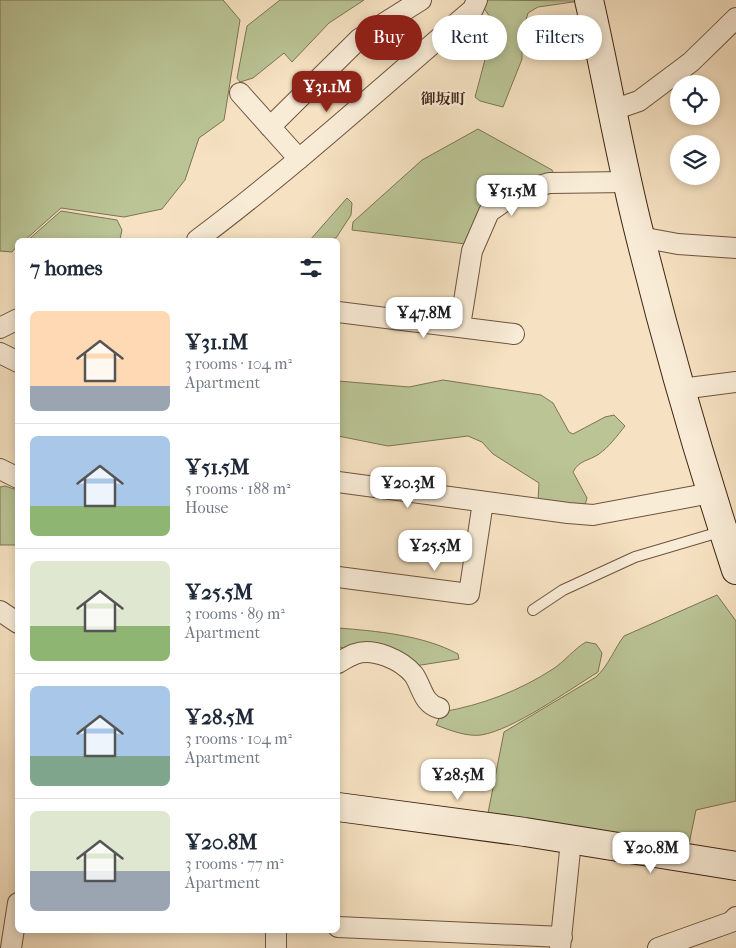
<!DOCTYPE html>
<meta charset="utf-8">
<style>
:root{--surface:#fff;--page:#f6f6f7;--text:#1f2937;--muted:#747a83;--line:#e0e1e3;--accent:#8f2418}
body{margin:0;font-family:"IM FELL French Canon","Noto Serif JP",serif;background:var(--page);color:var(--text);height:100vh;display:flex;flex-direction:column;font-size:19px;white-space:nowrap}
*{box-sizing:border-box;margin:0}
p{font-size:16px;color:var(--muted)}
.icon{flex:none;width:28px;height:28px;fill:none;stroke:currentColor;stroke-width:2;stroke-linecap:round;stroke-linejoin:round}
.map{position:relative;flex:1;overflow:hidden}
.side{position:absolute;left:15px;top:238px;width:325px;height:695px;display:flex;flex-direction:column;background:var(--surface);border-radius:8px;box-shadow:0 2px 8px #0003}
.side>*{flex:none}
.hud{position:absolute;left:355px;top:15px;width:305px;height:45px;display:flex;gap:10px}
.controls{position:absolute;left:670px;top:75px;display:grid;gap:10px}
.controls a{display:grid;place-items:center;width:50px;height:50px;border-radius:50%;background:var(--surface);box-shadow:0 2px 8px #0003;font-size:25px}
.price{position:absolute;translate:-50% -42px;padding:0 11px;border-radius:10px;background:#fff;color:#222;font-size:16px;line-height:32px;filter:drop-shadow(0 1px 2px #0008)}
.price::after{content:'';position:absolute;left:50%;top:30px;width:15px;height:11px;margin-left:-8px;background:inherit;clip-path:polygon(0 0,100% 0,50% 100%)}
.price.current{background:var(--accent);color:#fff}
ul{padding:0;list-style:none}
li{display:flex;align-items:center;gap:15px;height:125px;padding:0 15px}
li+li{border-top:1px solid var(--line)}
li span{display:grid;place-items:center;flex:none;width:140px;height:100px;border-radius:8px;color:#555}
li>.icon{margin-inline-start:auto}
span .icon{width:60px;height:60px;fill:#fffc;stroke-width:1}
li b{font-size:21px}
h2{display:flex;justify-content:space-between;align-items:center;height:60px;padding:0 15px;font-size:21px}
.pill{padding:0 18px;border-radius:22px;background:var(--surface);box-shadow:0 2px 8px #0003;font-size:18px;line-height:45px}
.pill.current{background:var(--accent);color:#fff}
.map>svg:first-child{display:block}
</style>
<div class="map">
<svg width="736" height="948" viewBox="0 0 736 948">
<rect width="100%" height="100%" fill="#f6e2c2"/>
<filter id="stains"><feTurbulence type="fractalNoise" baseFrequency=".004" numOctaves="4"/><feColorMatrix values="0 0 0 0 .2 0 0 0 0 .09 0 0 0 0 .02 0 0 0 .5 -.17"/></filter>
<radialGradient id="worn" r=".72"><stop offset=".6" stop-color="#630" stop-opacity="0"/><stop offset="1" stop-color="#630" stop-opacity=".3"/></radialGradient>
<path fill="#bac495" stroke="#7d7454" d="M0,0H223L240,20L224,120L199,138L185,180L162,209L124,217L61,208L25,240H18L17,246L12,252L0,251Z
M280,0H364L329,23L292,62L284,53L253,78L240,82L237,78L247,26Z
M482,0L580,1L538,7L528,13L522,34V59L503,107L480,101L475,97L486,56L490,17L481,4Z
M478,129L552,170L555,175L531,179L466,244L352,230L353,222L422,160Z
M347,198L352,203L351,215L336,238L310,240Z
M61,211L117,220L122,230L120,239L28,240Z
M443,380L541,395L553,403L569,432L573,434L605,417L614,415L625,426C617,436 609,447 599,454C589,461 579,460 573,472L587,498L585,505L538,501L539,483L493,454L482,442L468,436L388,446L338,436V381L409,387Z
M5,486L17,490V545H0V487Z
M717,595L736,621V801L696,810L689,844L496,816L488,813L504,732L596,677C609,665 614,649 624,636Z
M338,628C376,631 423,635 458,654L459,659L415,666L347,650L338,646Z
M586,642L596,644L602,653L598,672C569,690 513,730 481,735C467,737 449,730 436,725L442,712C482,705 519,691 553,669C565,661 574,649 586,642Z"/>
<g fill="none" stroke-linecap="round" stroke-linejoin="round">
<g stroke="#6e543f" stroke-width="12">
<path id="lane" d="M533,610L563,590L635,557L723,531"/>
</g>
<g stroke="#6e543f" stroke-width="22">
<path id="street" d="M240,93L299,159
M613,110L639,101L691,62L736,18
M270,127L359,39L421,0
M640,237L678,244L736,248
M197,240C293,168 382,87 473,9L477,0
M338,312L514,334
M460,326L472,251L489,212L516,193L549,183L628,182
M0,328L18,319
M0,353L18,362
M681,389L736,382
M0,469L18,478
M338,482L568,513L593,515L711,493
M338,577L469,594L483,502
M0,611L18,623
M338,663C343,660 349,656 355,654C373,647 402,660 414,675C422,687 423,704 439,708
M338,927L562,937
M11,948L18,903
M276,948V930
M560,948L571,841
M658,948L731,922L736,917"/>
</g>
<g stroke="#402513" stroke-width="30">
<path id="secondary" d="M589,0C607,79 620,158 640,236C668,349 700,460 736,570
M338,807L525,832L736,866"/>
</g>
<use href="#lane" stroke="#f9ecd7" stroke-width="10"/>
<use href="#street" stroke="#f9ecd7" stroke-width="20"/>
<use href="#secondary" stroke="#f9ecd7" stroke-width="28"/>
</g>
<g text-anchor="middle" stroke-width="4.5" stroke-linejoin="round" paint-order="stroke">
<g font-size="15" font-weight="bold" fill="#402513" stroke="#f9ecd7">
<text x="443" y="104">御坂町</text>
</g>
</g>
<rect width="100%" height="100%" filter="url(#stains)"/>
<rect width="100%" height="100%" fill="url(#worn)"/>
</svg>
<div class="controls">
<a><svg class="icon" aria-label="locate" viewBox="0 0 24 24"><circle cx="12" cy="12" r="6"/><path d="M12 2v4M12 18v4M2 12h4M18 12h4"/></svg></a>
<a><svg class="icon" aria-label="layers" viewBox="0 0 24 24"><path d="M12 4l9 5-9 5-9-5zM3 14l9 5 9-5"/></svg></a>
</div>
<b class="price current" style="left:327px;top:113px">¥31.1M</b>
<b class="price" style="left:512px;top:217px">¥51.5M</b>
<b class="price" style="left:424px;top:339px">¥47.8M</b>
<b class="price" style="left:408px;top:509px">¥20.3M</b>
<b class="price" style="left:435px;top:572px">¥25.5M</b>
<b class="price" style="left:458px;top:801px">¥28.5M</b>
<b class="price" style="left:651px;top:874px">¥20.8M</b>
<div class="hud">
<a class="pill current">Buy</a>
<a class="pill">Rent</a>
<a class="pill">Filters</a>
</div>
<section class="side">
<h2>7 homes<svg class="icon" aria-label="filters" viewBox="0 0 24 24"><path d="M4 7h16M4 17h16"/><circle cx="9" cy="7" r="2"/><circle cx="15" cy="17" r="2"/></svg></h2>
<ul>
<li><span style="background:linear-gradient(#ffd9b3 75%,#9aa5b1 0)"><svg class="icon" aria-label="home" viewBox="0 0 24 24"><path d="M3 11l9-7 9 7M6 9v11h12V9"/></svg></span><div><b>¥31.1M</b><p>3 rooms · 104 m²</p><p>Apartment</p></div></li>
<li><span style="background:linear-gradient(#a9c7e8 70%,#8fb573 0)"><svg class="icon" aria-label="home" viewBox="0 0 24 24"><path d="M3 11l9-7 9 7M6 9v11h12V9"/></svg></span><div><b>¥51.5M</b><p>5 rooms · 188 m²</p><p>House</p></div></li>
<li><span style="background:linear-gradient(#dfe7d0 65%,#8fb573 0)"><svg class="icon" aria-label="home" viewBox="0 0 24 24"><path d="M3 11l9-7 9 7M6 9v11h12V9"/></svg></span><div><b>¥25.5M</b><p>3 rooms · 89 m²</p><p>Apartment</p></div></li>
<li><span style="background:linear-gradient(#a9c7e8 70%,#7fa58c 0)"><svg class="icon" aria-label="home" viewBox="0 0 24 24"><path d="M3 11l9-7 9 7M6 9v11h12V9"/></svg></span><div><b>¥28.5M</b><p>3 rooms · 104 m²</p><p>Apartment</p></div></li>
<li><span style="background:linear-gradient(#dfe7d0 60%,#9aa5b1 0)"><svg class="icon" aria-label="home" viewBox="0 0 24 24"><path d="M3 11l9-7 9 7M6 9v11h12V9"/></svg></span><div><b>¥20.8M</b><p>3 rooms · 77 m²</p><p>Apartment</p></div></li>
</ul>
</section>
</div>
